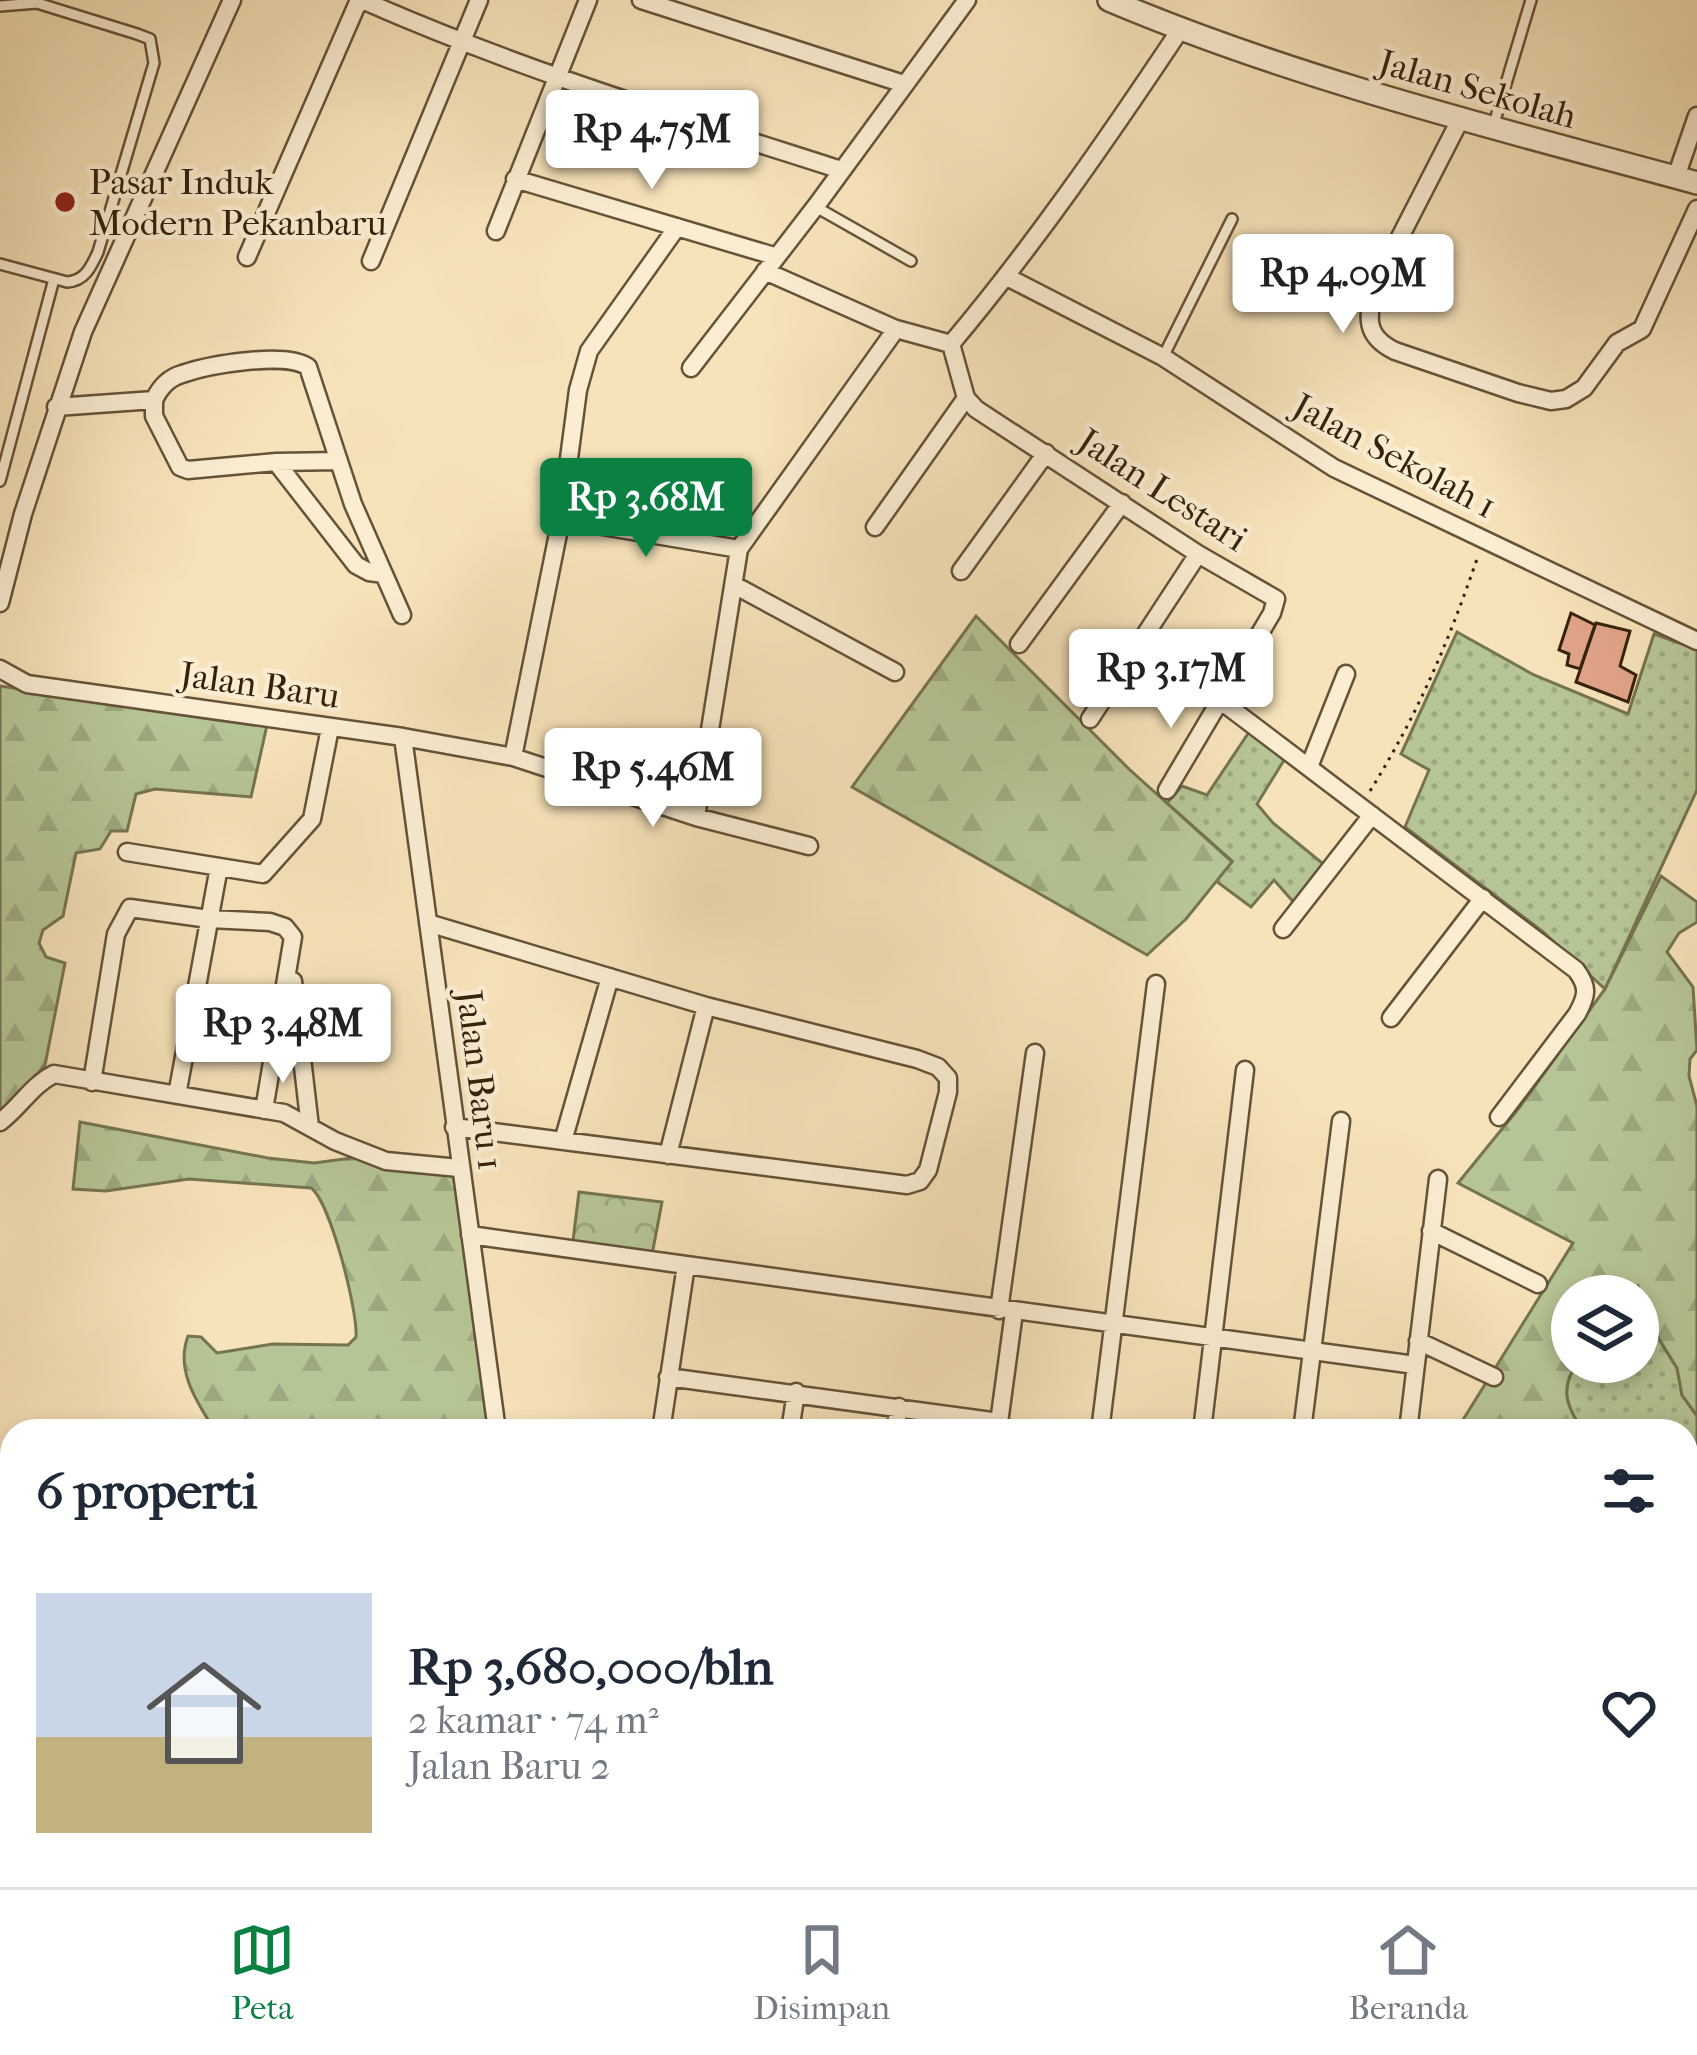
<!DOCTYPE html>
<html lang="id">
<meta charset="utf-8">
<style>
:root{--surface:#fff;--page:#f6f6f7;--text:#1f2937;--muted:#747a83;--line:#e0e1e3;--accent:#0b8043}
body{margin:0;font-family:"IM FELL French Canon",serif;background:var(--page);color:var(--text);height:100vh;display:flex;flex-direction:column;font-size:45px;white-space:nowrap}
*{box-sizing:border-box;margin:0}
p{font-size:39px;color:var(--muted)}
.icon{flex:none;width:66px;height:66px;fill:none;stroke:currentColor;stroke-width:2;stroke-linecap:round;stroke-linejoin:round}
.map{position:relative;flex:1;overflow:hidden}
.sheet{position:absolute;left:0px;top:1419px;width:1698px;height:468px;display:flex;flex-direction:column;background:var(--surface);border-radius:36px 36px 0 0;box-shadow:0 6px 18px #0003}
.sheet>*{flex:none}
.buttons{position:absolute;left:1551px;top:1275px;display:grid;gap:24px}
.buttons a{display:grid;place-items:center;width:108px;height:108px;border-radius:50%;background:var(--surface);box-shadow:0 6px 18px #0003;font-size:60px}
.price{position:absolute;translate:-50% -102px;padding:0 27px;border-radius:12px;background:#fff;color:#222;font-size:39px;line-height:78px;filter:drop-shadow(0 3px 6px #0008)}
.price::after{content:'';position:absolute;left:50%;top:72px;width:36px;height:27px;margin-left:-18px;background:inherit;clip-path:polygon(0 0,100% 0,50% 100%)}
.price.active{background:var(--accent);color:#fff}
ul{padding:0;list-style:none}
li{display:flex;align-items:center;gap:36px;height:300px;padding:0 36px}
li+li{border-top:3px solid var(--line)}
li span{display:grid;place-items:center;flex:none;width:336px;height:240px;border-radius:0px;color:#555}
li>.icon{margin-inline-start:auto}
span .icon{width:144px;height:144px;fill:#fffc;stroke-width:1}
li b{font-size:51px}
h2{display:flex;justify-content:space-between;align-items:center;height:144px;padding:0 36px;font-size:51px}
.tab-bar{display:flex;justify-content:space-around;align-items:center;height:168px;border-top:3px solid var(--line);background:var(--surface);font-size:33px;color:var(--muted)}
.tab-bar a{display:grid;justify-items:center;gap:6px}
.tab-bar .active{color:var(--accent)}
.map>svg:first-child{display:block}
</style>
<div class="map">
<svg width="1697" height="1887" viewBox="0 0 1697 1887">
<defs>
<pattern id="grass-dots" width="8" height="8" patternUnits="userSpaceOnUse" patternTransform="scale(3)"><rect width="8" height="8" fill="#b6c595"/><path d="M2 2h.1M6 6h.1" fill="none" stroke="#9da97f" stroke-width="1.8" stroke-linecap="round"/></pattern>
<pattern id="forest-firs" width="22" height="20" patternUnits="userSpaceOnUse" patternTransform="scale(3)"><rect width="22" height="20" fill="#b6c595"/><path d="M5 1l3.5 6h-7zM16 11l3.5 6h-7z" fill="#9da97f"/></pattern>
<pattern id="park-crowns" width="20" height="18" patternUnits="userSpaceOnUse" patternTransform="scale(3)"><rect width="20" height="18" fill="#b6c595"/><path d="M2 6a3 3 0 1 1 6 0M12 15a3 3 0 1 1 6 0" fill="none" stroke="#9da97f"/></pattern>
</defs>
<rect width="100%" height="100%" fill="#f7e3ba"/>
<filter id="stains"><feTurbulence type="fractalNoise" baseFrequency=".00167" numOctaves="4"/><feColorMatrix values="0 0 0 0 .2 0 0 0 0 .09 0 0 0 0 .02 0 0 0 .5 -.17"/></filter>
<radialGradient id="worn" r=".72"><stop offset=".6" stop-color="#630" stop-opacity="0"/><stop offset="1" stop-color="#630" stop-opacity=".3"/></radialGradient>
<path fill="url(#grass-dots)" stroke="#757450" stroke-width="3" d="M1457,632L1534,675L1628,714L1654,634L1697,649V790L1605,989L1542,931L1405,827L1429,770L1401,754Z
M1249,732L1286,757L1257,804L1273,823L1327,867L1296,905L1274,880L1251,907L1216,881L1232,861L1167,803L1182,786L1207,795Z
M1638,1286L1659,1339L1677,1368L1682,1395L1697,1416V1522L1686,1514V1431H1583C1566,1406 1559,1388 1578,1362H1638V1296H1629Z"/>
<path fill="url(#forest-firs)" stroke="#757450" stroke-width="3" d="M976,616L1129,769L1232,862L1186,919L1147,955L852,787Z
M0,686L267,725L251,797L155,789L136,794L127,831H111L100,849L76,853L63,916L43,930L39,943L46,957L65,963L45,1065L17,1101L0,1115Z
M1661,876L1697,902V922L1679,933L1667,952L1693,987L1697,1050L1690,1059L1689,1076L1697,1106V1416L1682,1395L1677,1368L1659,1339L1638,1286L1629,1296H1572V1362H1578C1559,1388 1566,1406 1583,1431H1456L1573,1243L1458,1183L1519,1108L1605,989Z
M80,1122L268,1158L314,1163L359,1157L453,1174L492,1431H215C197,1402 175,1371 188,1336L201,1337L217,1353L273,1344L348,1345L356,1337C358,1311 330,1201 311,1188L189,1179L106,1191L73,1189Z
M1686,1514L1697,1522V1597L1686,1611Z
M1362,1875H1522L1508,1887H1374Z"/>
<path fill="url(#park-crowns)" stroke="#757450" stroke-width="3" d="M579,1192L662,1202L651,1260L572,1249Z"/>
<path fill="#b6c595" stroke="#757450" stroke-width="3" d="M1294,1875H1362L1374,1887H1289Z"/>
<path fill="#e2a58a" stroke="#34230b" stroke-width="3" d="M1571,613L1595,625L1580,669L1567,665L1569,654L1559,650Z
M1596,623L1630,631L1620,666L1636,675L1628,702L1576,682Z"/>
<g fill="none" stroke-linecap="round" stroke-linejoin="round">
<g stroke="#655337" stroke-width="14">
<path id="service" d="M0,6L37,3L137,34L150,39L154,63L98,252C91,267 85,281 67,282L0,264
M1493,127L1531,0
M816,207L911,261
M1163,357L1232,219
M0,481L54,279
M1686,1759L1697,1768
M1284,1887L1290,1875"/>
</g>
<g stroke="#655337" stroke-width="21">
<path id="minor" d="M362,0C518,69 679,118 841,170
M641,0L904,84
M1461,118L1375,286C1367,317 1364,336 1395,351L1518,393L1551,401L1566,399L1584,388L1617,343L1642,329L1697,209
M1676,177L1697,116
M515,179L774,256
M496,231L588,0
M247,257L359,0
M371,261L479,0
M765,271L896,329L951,344C1035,244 1108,138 1180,30
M1007,277L1163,357L1334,468L1697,641
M951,344L966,398L976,409L1198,554L1276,599L1272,613L1167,790
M691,368L816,206L967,0
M154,400C160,387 168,378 182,374C208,365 286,351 308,367L353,504L402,615
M56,407L154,400V416L180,467L188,470L276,462L356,565L369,572L384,574
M276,462L339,461
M561,519L739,549
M875,527L966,398
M961,571L1046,453
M736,586L895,672
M0,603L23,514L83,332L232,0
M1019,644L1122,503
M0,669L27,684L403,737L513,757L696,817L809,846
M1221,701L1576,970C1589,987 1587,996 1577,1014L1499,1117
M1090,719L1198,554
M403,737L497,1431
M513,757L561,519L578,390L589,351L677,227
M1309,767L1346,674
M696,817L739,549L896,329
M127,852L263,874L312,819L330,728
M428,923L706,1006L917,1059L938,1067L948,1078V1092L928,1170L920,1181L907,1185L454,1127
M1283,929L1372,815
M293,981L310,1127
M1391,1018L1483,898
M92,1082L116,934L130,908L209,919L270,922L285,927L293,937L264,1110
M177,1095L219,867
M0,1122C20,1107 32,1085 54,1074L284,1113L335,1141L386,1161L459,1168
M563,1141L610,977
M668,1155L706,1006
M1431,1231L1538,1284
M470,1235L686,1265
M999,1310L1035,1053
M1418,1341L1494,1377
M668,1377L999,1422
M998,1430L1014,1312
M661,1431L686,1265L1415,1365
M790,1431L796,1392
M895,1431L899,1407
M1100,1431L1156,984
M1202,1431L1245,1070
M1302,1431L1341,1121
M1408,1431L1438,1179
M0,1628L12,1626
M0,1747L12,1725
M1047,1875L1095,1887
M250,1881L311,1887
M33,1887L39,1875
M146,1887L152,1875
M610,1887L611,1875
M699,1887L700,1875
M803,1887L804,1875
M892,1887L894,1875
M982,1887L984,1875"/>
</g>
<g stroke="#655337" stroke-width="26">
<path id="tertiary" d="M1109,0C1298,80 1499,129 1697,183
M1686,1731L1697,1719
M1524,1887L1537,1875"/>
</g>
<path stroke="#34230b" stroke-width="3" stroke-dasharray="3 6" stroke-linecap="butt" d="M1370,791C1418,714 1449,641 1478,556"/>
<use href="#service" stroke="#faedd2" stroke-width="9"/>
<use href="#minor" stroke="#faedd2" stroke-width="16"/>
<use href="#tertiary" stroke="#faedd2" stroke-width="21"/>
</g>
<circle fill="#8f2418" stroke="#faedd2" stroke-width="4.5" cx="65" cy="202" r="12"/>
<g text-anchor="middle" stroke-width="9" stroke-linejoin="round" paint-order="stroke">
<g font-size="36" fill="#34230b" stroke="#faedd2">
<text transform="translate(1478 88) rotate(16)" y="13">Jalan Sekolah</text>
<text transform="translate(1395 455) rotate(28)" y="13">Jalan Sekolah 1</text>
<text transform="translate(1163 489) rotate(33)" y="13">Jalan Lestari</text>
<text transform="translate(260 684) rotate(8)" y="13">Jalan Baru</text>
<text transform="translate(481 1080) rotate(83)" y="13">Jalan Baru 1</text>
</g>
<g font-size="36" fill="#34230b" stroke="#faedd2" text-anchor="start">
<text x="89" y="194">Pasar Induk<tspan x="89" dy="41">Modern Pekanbaru</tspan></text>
</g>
</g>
<rect width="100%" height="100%" filter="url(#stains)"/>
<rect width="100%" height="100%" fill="url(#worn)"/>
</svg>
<div class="buttons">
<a><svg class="icon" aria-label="layers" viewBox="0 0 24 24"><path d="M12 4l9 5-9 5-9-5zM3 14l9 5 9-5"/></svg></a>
</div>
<b class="price" style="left:652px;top:192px">Rp 4.75M</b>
<b class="price" style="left:1343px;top:336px">Rp 4.09M</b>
<b class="price active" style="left:646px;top:560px">Rp 3.68M</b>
<b class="price" style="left:1171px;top:731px">Rp 3.17M</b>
<b class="price" style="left:653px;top:830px">Rp 5.46M</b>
<b class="price" style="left:283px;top:1086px">Rp 3.48M</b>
<section class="sheet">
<h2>6 properti<svg class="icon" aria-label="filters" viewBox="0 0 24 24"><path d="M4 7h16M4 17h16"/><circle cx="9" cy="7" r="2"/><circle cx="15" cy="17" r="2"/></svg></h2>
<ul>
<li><span style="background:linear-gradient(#c9d6e8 60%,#c2b280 0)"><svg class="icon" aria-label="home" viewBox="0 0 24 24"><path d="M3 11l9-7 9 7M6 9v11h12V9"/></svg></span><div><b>Rp 3,680,000/bln</b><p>2 kamar · 74 m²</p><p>Jalan Baru 2</p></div><svg class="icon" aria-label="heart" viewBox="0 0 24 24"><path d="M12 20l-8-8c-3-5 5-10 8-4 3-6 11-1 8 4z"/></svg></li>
</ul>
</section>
</div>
<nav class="tab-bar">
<a class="active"><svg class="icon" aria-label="map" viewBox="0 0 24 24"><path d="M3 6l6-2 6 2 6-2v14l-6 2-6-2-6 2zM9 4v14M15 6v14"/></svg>Peta</a>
<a><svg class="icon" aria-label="saved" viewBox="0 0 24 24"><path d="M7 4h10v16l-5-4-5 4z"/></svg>Disimpan</a>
<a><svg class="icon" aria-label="home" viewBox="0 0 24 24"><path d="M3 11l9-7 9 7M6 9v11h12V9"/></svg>Beranda</a>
</nav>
